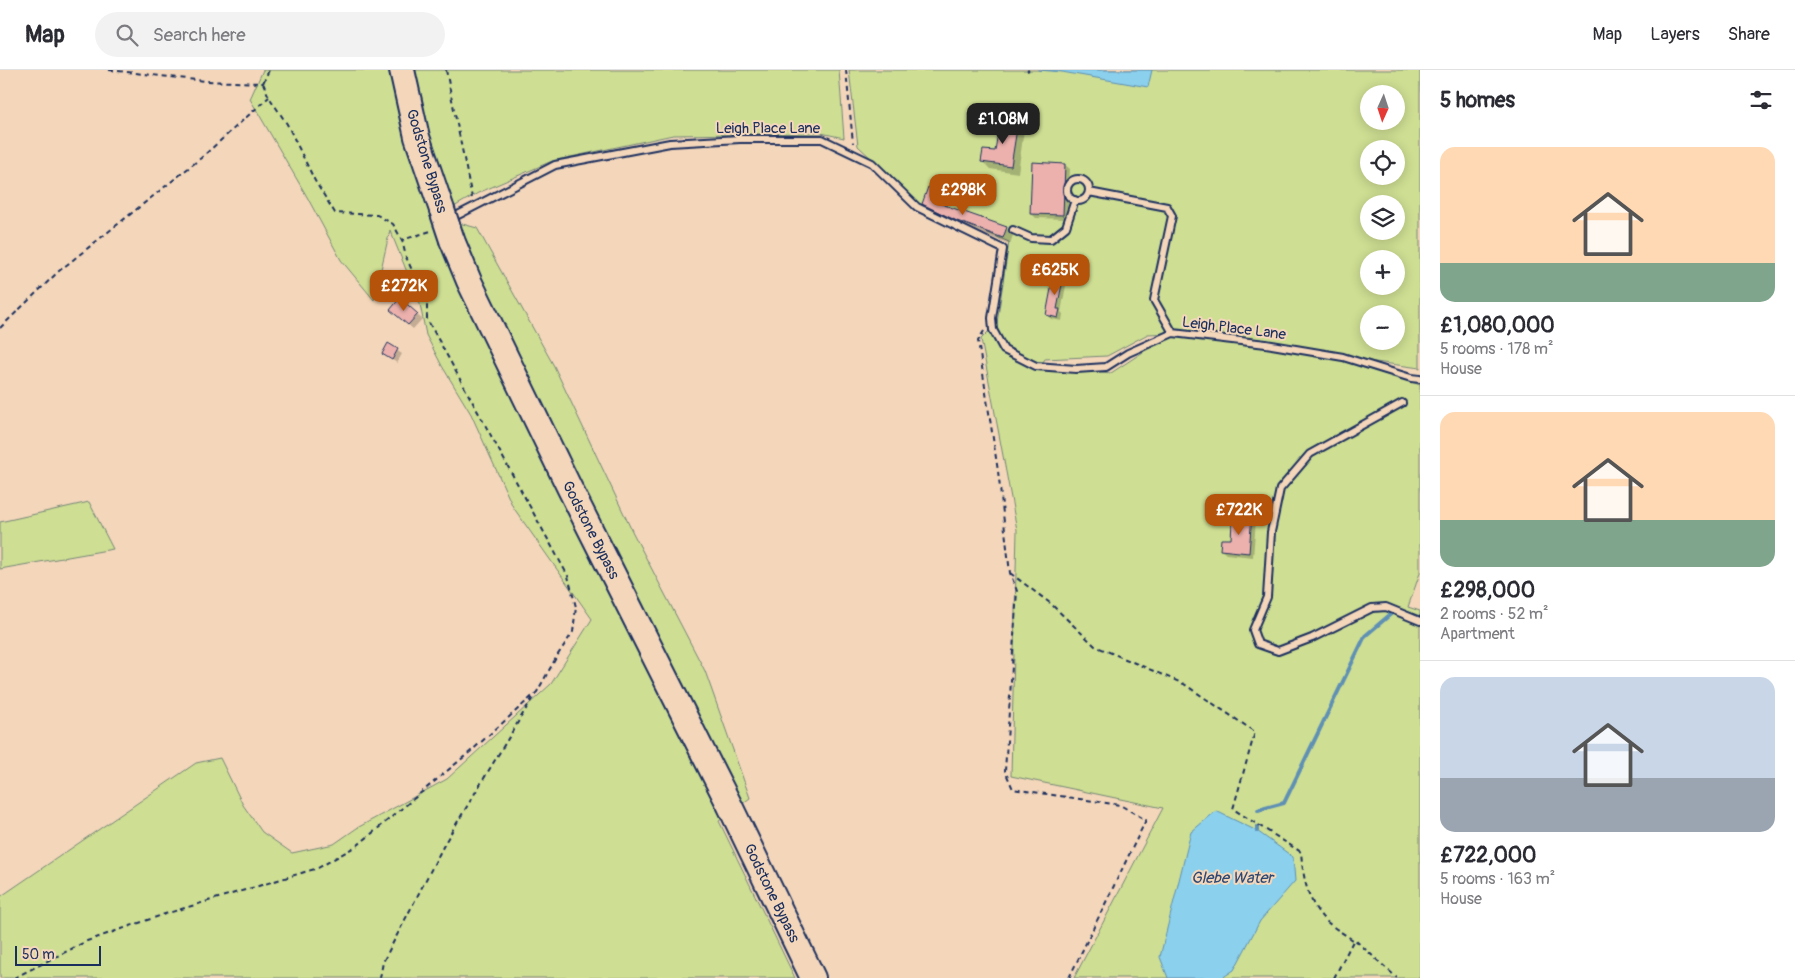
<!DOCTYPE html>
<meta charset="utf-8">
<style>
:root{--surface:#fff;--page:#f2f2f3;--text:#2b2b33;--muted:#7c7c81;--line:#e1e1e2;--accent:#b45309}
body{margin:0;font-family:Pangolin,sans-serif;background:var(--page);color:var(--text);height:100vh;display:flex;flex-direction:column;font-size:19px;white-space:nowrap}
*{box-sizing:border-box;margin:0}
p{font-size:16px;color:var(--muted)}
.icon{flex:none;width:28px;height:28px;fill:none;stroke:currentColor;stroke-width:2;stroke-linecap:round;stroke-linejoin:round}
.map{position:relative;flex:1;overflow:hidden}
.details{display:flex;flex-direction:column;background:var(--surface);width:375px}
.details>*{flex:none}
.needle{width:32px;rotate:183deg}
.buttons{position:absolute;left:1360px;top:15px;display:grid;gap:10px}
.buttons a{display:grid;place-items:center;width:45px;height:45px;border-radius:50%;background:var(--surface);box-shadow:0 2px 12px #0003;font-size:25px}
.scale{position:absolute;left:15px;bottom:12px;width:86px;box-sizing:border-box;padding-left:5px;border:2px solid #1b2f5e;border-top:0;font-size:14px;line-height:18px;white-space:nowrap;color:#1b2f5e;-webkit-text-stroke:4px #f4d7ba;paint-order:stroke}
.price{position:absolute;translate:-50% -42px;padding:0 11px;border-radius:10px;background:var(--accent);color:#fff;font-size:16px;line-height:32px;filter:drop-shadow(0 1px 2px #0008)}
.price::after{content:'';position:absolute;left:50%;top:30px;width:15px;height:11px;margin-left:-8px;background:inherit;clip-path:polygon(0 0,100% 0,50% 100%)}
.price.current{background:#222;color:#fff}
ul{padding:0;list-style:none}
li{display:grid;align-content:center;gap:10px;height:265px;padding:0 20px}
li+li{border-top:1px solid var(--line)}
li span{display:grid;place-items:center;height:155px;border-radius:15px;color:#555}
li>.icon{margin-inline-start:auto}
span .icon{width:90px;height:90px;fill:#fffc;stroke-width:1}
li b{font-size:21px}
h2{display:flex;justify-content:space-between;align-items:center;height:60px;padding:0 20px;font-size:21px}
header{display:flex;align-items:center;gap:30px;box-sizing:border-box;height:70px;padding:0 25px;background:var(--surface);border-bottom:1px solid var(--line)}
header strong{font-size:24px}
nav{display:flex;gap:28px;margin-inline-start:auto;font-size:18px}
.search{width:350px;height:45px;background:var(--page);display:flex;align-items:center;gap:12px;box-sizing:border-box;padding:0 18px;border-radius:28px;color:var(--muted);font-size:19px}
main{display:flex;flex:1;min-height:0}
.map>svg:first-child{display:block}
</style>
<header>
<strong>Map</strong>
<div class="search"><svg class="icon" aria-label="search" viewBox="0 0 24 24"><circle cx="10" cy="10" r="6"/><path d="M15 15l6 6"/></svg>Search here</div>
<nav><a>Map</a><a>Layers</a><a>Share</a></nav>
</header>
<main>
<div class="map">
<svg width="1420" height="908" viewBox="0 0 1420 908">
<rect width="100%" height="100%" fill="#f4d7ba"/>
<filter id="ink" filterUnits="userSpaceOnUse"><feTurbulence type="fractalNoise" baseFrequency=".02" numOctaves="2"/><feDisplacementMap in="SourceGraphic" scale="10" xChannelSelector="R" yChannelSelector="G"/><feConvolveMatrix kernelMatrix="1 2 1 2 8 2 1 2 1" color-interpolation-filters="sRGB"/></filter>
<g filter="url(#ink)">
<path fill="#cede92" stroke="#748678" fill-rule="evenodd" d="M263,0H392L407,70L430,145L477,158L554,296L633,463L705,601L750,728L719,751L795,908H0V827L196,693L220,688L243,735L262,762L292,783L334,774L357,758L447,709L551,614L592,549L513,437L471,344L442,296L426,265L420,234L390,160L374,230L341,190L306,125L250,29Z
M414,0H839L844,68L821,63L673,65L552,91L478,123L452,138L437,97Z
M849,0H1420V298L1346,288L1420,315V503L1408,537L1420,541V908H1074L1163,738L1011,706L1017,460L981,269L997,253L1009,172L920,134L858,76ZM1369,24H1396V51H1369ZM1369,79H1396V106H1369ZM1369,134H1396V161H1369ZM1369,189H1396V216H1369ZM1369,244H1396V271H1369ZM1172,263L1111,303L1040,296L1045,289L1107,286L1148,264Z
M89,432L113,479L0,499V452Z"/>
<path fill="#8bd0ed" stroke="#5e90b4" d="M1038,0H1152L1148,17L1062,2Z
M1216,741L1257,761L1293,787L1295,811L1260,851L1234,900L1222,908H1168L1160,887L1191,762Z"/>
<path fill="#0003" d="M1017,53L1024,60L1018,103L990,99L983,92L996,83Z
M1065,95L1070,99L1067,149L1036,148L1031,143Z
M936,122L944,129L941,135L1006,158L1013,165L1010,174L966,158L930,141L923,133Z
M1063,206L1067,210L1061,242L1063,244L1062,251L1051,249L1047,245Z
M396,244L417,245L422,249L413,259Z
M389,275L402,284L397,293L383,284Z
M1251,446L1256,450L1253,487L1226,484L1221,480L1233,471L1239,454Z"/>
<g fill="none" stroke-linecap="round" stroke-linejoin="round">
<path stroke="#5e90b4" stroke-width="4" d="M1258,740L1284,733L1365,566L1392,543
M1257,761V757"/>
</g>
<path fill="#ecb1ad" stroke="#1b2f5e" d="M1000,49L1018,52L1011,96L981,92L983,80L995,81Z
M1032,92L1065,94L1063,145L1030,144Z
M928,117L937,121L933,131L1007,157L1003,168L957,151L922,134Z
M1054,203L1064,204L1057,239H1060L1058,248L1046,245Z
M400,228L418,244L408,255L390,240Z
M388,273L398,279L392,290L382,284Z
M1238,444H1252L1249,483L1220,480L1221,469H1231L1232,452L1238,453Z"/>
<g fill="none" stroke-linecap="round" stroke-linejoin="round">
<g stroke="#1b2f5e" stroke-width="10">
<path id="lane" d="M1067 120a11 11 0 1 1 22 0a11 11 0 1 1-22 0Z
M1089,122L1167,137L1172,146L1154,230L1173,263
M456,146L555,95L670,73L740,69H822L872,93L917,137L1003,179L992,248L993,260L1004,280L1036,296L1076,299L1106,297L1128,283L1173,263L1266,274L1343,287L1411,308L1420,309
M1013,160L1031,168L1051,169L1066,157L1075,130
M1402,333L1310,384L1280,419L1271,462L1267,527L1253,560L1258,574L1278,581L1312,568L1372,538L1386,537L1420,551"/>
</g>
<g stroke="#1b2f5e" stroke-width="28">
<path id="highway" d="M402,0L417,67L442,140
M452,170L469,211L570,419L729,734L813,908"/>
</g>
<path stroke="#1b2f5e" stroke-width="2" stroke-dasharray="5 4" stroke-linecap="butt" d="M109,0L205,11L263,13
M446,0L472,128
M846,0L853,73
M1027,1L1029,0
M263,13L269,27L287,54L315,111L335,143L377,145L393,154L402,170L431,161
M263,13L269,0
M0,258L59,201L201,88L269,27
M984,261L978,271L998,401L1010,503L1017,521L1005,701L1013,719L1120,735L1146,750L1069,908
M1010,503L1050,533L1095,576L1184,614L1255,662L1233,739L1301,782C1303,806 1307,831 1324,849C1332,857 1343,863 1353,870L1354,869L1397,908
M14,908L87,871L165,844L318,798L358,775L470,682L537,622L557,586L573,562L576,537L568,506L427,249V233L406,187L402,170
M380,908L383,892L446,771L535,624
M1334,908L1353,871"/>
<use href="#lane" stroke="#f4d7ba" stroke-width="6"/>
<use href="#highway" stroke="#f4d7ba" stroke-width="24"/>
<g stroke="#1b2f5e" stroke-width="28" stroke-linecap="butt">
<path id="highway-bridge" d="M442,140L452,170"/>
</g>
<use href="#highway-bridge" stroke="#f4d7ba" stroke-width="24"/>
</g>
</g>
<g text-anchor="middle" stroke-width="4" stroke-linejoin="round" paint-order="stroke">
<g font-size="15" fill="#1b2f5e" stroke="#f4d7ba">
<text x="768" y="63">Leigh Place Lane</text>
<text transform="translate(427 91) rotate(73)" y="5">Godstone Bypass</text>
<text transform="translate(1234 258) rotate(7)" y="5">Leigh Place Lane</text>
<text transform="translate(591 460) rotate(63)" y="5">Godstone Bypass</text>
<text transform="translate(772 823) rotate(64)" y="5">Godstone Bypass</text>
</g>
<g font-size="16" font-style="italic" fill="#2c4773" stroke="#f4d7ba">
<text x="1232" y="813">Glebe Water</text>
</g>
</g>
</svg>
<div class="buttons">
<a><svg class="needle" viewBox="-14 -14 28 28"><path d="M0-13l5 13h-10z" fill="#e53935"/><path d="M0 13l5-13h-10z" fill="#7c7c81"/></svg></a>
<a><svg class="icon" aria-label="locate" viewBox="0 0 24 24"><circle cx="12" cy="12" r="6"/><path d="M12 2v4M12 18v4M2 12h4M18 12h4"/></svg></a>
<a><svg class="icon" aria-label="layers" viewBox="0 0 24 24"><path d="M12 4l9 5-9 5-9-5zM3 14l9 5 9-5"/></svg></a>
<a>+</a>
<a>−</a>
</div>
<div class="scale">50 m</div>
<b class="price current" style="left:1003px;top:75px">£1.08M</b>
<b class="price" style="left:963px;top:146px">£298K</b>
<b class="price" style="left:1055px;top:226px">£625K</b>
<b class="price" style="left:404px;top:242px">£272K</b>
<b class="price" style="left:1239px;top:466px">£722K</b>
</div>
<section class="details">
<h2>5 homes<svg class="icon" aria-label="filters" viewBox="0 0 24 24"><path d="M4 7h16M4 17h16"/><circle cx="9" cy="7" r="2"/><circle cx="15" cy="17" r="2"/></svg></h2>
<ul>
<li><span style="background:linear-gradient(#ffd9b3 75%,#7fa58c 0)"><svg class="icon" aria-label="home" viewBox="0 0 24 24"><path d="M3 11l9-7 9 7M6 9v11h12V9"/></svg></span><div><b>£1,080,000</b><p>5 rooms · 178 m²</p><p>House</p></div></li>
<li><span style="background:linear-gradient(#ffd9b3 70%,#7fa58c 0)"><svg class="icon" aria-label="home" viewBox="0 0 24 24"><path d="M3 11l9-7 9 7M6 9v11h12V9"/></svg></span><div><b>£298,000</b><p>2 rooms · 52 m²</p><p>Apartment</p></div></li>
<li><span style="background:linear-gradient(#c9d6e8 65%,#9aa5b1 0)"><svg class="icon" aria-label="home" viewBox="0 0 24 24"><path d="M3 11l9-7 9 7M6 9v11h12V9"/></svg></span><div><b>£722,000</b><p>5 rooms · 163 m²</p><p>House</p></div></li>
</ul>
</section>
</main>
